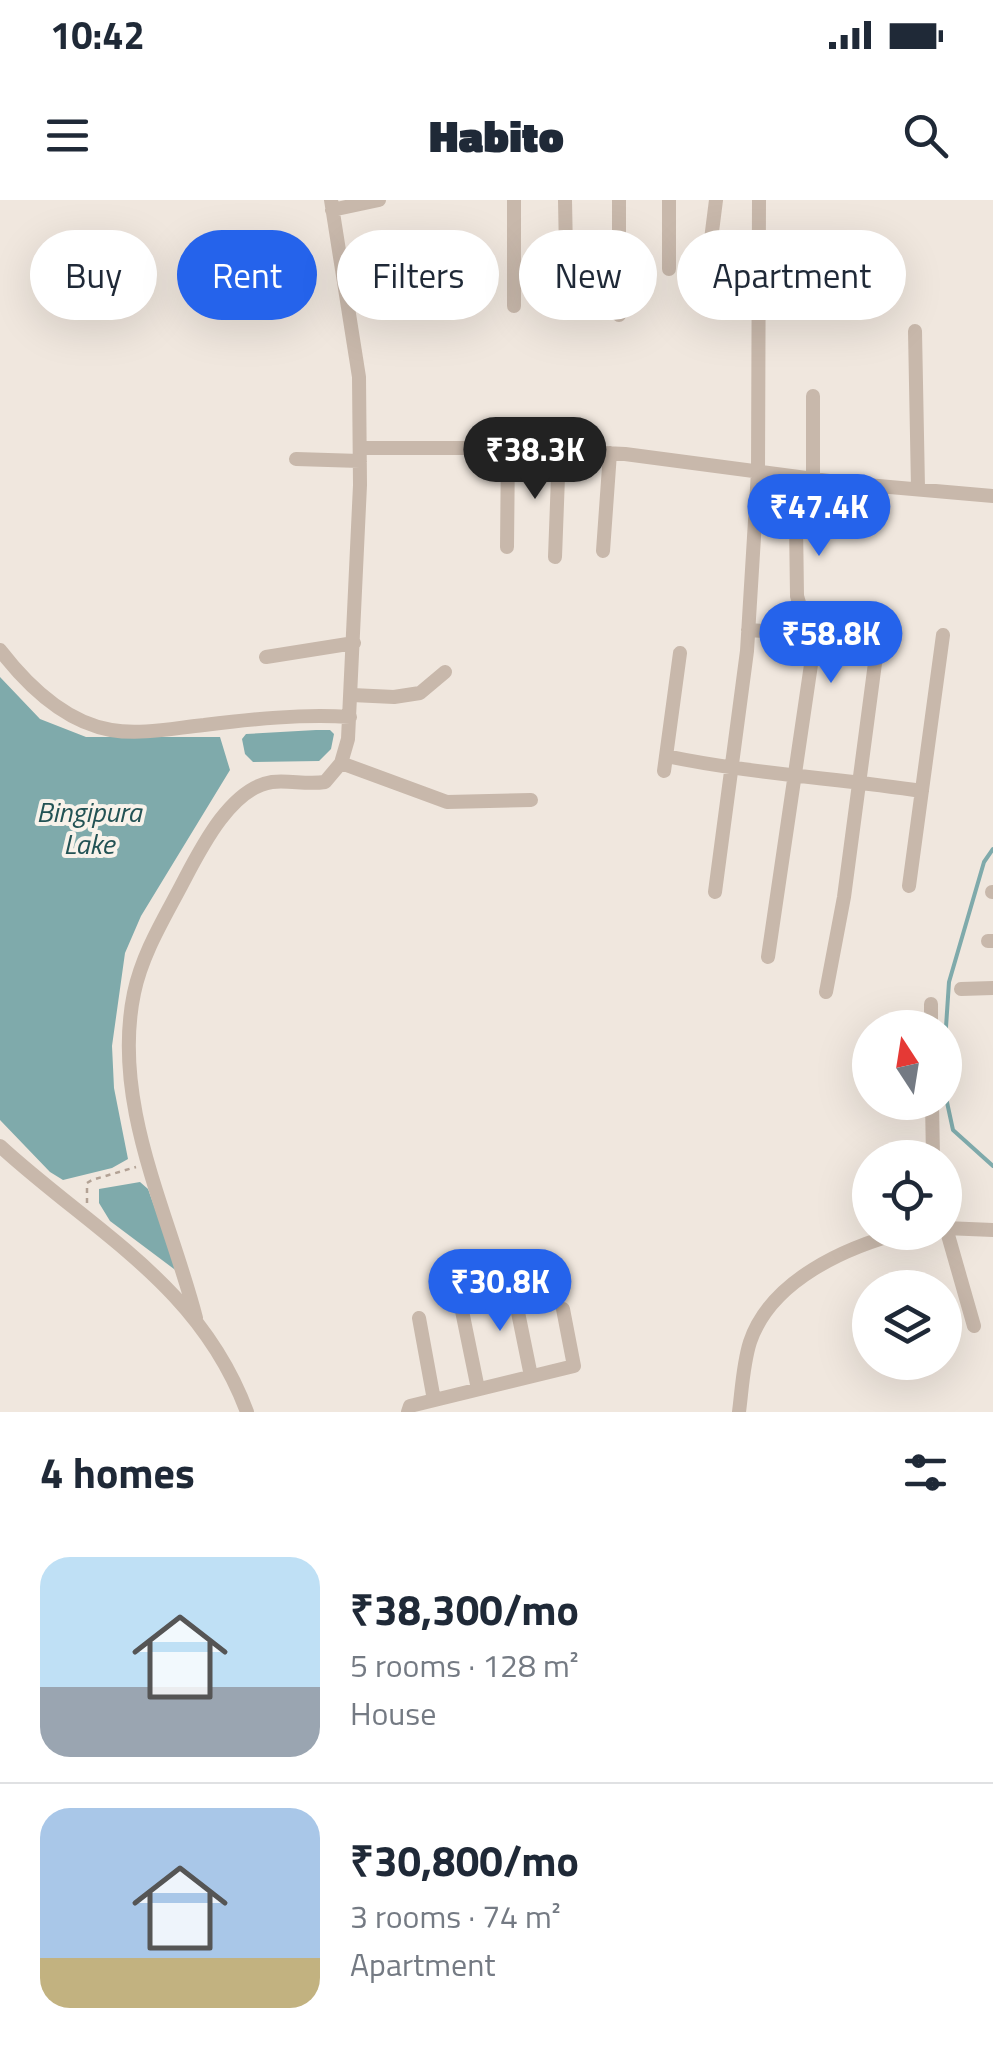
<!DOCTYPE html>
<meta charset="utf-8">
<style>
:root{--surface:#fff;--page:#f6f6f7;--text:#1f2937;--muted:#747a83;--line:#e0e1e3;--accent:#2563eb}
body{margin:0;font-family:"Titillium Web",sans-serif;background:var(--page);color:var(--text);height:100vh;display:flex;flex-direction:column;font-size:38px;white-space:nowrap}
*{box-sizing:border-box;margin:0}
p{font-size:32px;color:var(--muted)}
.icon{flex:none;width:55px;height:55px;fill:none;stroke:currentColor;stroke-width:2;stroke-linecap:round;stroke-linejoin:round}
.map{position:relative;height:1212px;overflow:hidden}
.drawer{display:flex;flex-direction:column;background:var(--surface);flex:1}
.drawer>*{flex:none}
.hud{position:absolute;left:30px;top:30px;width:935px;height:90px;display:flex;gap:20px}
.needle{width:65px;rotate:348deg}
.tools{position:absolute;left:852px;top:810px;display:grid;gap:20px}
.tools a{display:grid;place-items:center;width:110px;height:110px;border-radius:50%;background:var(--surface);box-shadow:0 10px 40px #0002;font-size:50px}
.price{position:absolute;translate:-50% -85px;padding:0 22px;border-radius:35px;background:var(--accent);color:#fff;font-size:32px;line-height:65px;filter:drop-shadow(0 2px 5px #0008)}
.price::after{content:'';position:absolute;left:50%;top:60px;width:30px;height:22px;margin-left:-15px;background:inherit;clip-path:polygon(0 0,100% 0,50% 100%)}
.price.current{background:#222;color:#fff}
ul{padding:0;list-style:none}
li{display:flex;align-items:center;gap:30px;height:250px;padding:0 40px}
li+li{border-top:2px solid var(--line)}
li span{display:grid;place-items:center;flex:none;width:280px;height:200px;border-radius:30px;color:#555}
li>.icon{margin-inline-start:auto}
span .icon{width:120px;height:120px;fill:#fffc;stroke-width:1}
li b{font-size:42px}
h2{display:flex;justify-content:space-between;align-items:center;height:120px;padding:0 40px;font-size:42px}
.pill{padding:0 35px;border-radius:45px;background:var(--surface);box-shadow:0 10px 40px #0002;font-size:35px;line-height:90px}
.pill.current{background:var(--accent);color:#fff}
.status{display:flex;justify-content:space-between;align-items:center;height:70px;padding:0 50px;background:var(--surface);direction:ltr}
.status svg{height:28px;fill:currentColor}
header{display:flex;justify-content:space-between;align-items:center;height:130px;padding:0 40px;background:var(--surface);font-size:45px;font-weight:800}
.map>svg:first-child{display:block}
</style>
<div class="status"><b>10:42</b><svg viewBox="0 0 49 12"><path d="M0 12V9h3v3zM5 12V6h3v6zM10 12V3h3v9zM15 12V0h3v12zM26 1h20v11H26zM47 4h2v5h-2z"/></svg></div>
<header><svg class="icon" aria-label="menu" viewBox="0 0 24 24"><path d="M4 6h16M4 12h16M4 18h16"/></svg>Habito<svg class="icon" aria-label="search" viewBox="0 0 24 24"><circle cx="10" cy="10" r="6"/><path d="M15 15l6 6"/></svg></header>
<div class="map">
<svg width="993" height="1212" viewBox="0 0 993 1212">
<rect width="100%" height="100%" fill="#f0e7de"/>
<path fill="#7faaab" d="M0,477L40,519L86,537H220L230,570L141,716L125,753L112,846L114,888L128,959L112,968L63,980L50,972L0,920Z
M316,530H330L334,534L331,549L319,561L253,562L245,554L242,539L246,534Z
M140,982L148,989L178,1072L110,1021L99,1003V989Z"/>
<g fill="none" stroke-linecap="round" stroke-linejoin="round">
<path stroke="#7faaab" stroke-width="4" d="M945,842L949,782L984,662L993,649
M945,893L953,930L993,966"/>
<path stroke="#b3a295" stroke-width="2.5" stroke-dasharray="5 5" stroke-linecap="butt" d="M87,1003V983L92,980L136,967"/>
<path stroke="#c8b8ab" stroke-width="14" d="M514,0V106
M565,0L567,104
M669,0V69
M332,10L379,0
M708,63L716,0
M619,115V0
M915,131L918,288
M813,196V279
M361,248H505L625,254L844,283L993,296
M296,259L360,261
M507,347L508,248
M603,351L610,253
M555,357L559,250
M748,430L809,434
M0,450C27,485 65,522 111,530C141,535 174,528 204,525C253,519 301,514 350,517
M266,457L354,443
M352,495L394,497L420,493L445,472
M666,556C752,574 837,578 922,591
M341,563L447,602L531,600
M664,571L680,453
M909,686L943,435
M715,692L747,451L758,272L759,0
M992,692H993
M988,741H993
M768,757L813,451L797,396L796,322
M961,789L993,788
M826,792L844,697L877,448
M931,804V828
M932,902L933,958
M0,946C94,1032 200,1085 247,1212
M945,1028L993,1030
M946,1028L974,1126
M512,1083L531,1176
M461,1106L478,1189
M196,1118C169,1013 111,904 134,793C142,755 162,722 180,688C198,654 229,588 272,582C290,580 307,585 325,582L341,563L348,539L360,285L359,177L331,0
M419,1118L434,1200
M408,1212L410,1206L574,1166L563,1109
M739,1212C742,1189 743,1164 750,1142C771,1080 846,1047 904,1032"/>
</g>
<g text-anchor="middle" stroke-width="8" stroke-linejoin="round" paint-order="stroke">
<g font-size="28" font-style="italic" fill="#225254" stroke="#f8f2ea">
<text x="89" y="622">Bingipura<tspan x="89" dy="32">Lake</tspan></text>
</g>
</g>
</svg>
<div class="tools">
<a><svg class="needle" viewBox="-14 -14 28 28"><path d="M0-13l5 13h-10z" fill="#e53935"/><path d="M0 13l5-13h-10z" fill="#747a83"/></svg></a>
<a><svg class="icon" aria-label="locate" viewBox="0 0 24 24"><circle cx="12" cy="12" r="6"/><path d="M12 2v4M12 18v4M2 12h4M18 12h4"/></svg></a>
<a><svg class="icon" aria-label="layers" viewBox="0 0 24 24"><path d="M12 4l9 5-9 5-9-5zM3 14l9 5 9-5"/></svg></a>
</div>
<b class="price current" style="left:535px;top:302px">₹38.3K</b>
<b class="price" style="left:819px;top:359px">₹47.4K</b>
<b class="price" style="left:831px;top:486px">₹58.8K</b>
<b class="price" style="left:500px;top:1134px">₹30.8K</b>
<div class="hud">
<a class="pill">Buy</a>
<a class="pill current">Rent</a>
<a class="pill">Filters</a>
<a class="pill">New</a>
<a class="pill">Apartment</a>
</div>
</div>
<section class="drawer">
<h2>4 homes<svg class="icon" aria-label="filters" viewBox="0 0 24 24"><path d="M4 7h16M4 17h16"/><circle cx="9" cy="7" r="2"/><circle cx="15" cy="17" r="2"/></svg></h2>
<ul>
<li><span style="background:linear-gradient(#bfe0f5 65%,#9aa5b1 0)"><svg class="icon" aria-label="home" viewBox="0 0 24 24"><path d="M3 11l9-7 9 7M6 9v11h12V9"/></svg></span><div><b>₹38,300/mo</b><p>5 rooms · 128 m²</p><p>House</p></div></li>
<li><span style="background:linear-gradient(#a9c7e8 75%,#c2b280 0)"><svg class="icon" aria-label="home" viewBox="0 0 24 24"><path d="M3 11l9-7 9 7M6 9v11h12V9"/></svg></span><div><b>₹30,800/mo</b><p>3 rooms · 74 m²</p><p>Apartment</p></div></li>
</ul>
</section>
